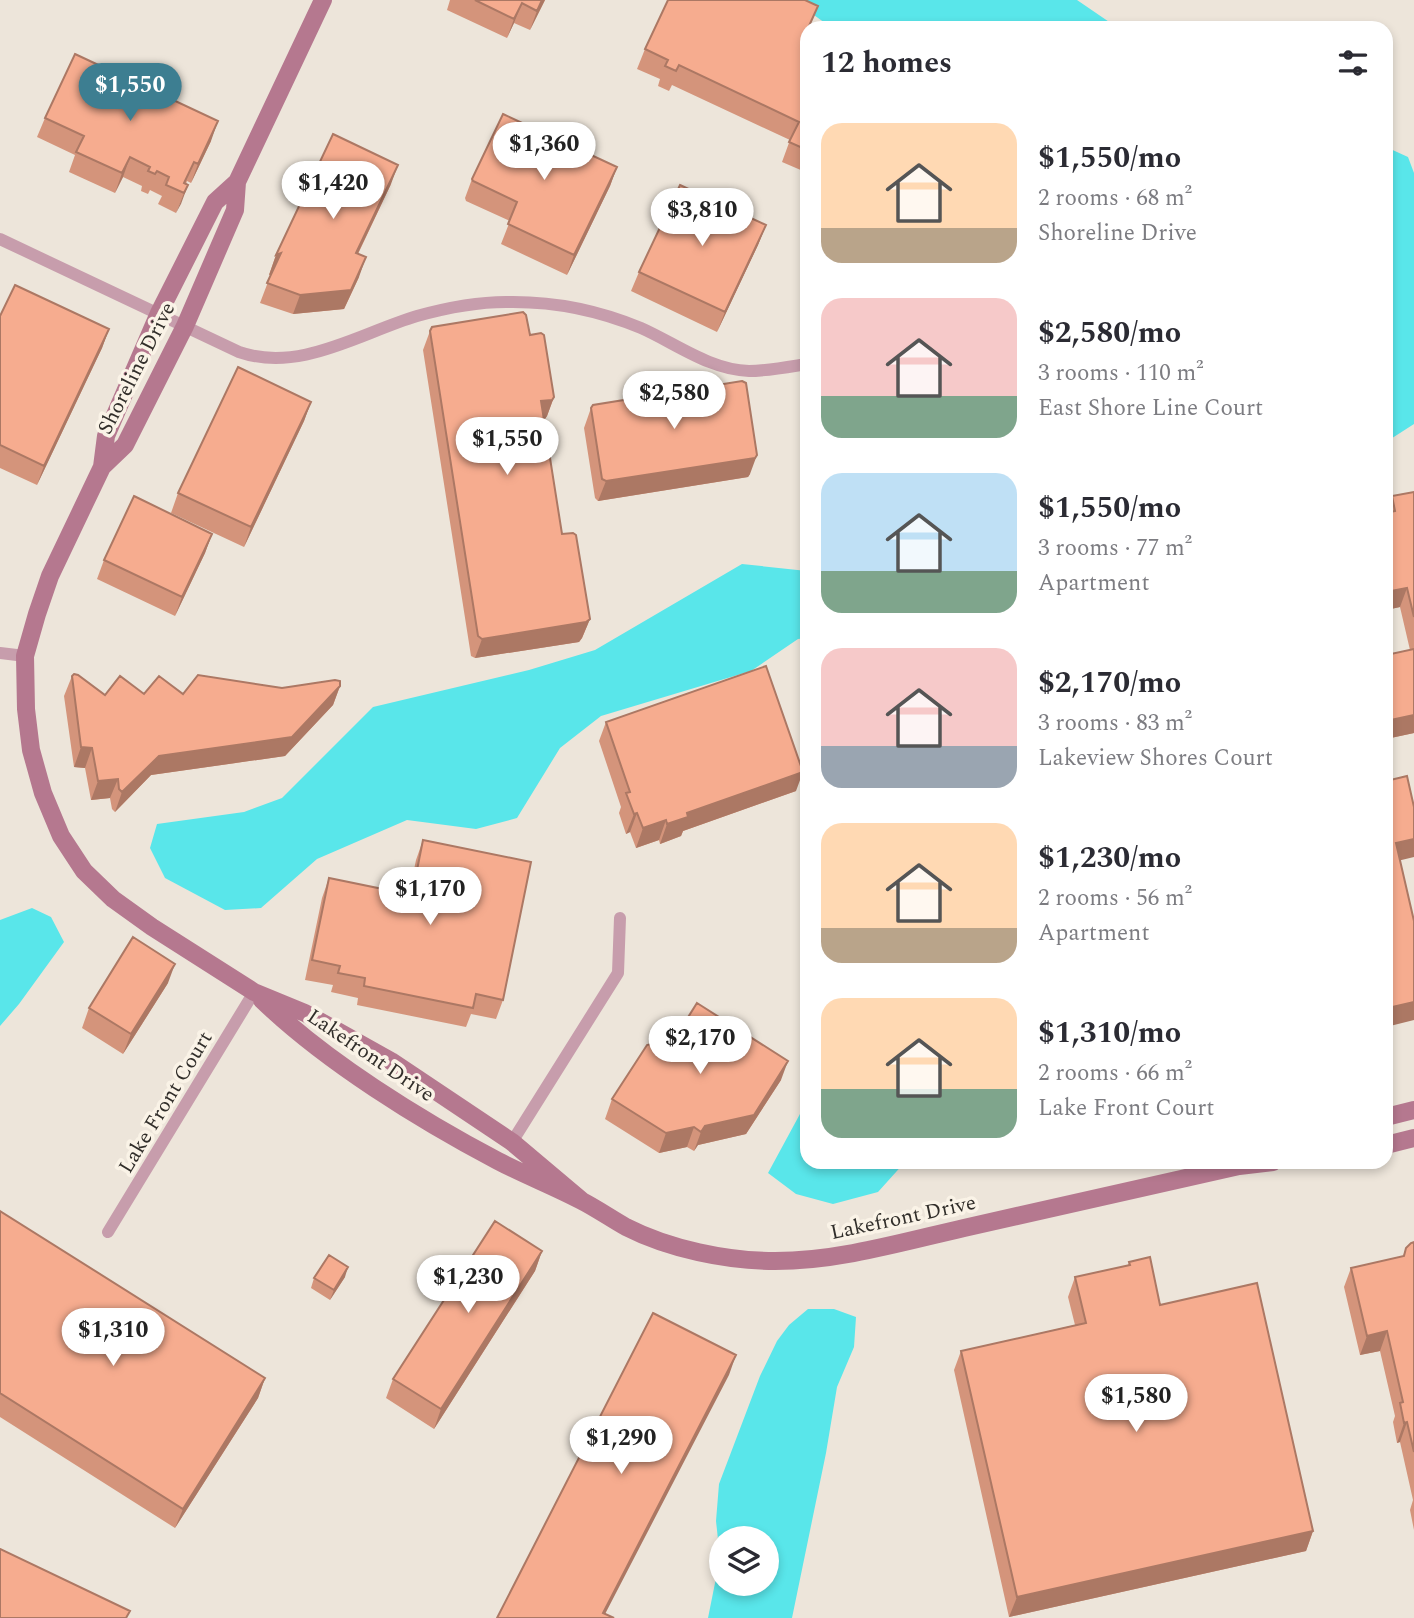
<!DOCTYPE html>
<meta charset="utf-8">
<style>
:root{--surface:#fff;--page:#f7f7f7;--text:#2b2b33;--muted:#7c7c81;--accent:#3d7e91}
body{margin:0;font-family:Spectral,serif;background:var(--page);color:var(--text);height:100vh;display:flex;flex-direction:column;font-size:26px;white-space:nowrap}
*{box-sizing:border-box;margin:0}
p{font-size:23px;color:var(--muted)}
.icon{flex:none;width:38px;height:38px;fill:none;stroke:currentColor;stroke-width:2;stroke-linecap:round;stroke-linejoin:round}
.map{position:relative;flex:1;overflow:hidden}
.details{position:absolute;left:800px;top:21px;width:593px;height:1148px;display:flex;flex-direction:column;background:var(--surface);border-radius:21px;box-shadow:0 4px 10px #0003}
.details>*{flex:none}
.tools{position:absolute;left:709px;top:1526px;display:grid;gap:14px}
.tools a{display:grid;place-items:center;width:70px;height:70px;border-radius:50%;background:var(--surface);box-shadow:0 4px 10px #0003;font-size:35px}
.price{position:absolute;translate:-50% -60px;padding:0 16px;border-radius:24px;background:#fff;color:#222;font-size:23px;line-height:46px;filter:drop-shadow(0 2px 4px #0008)}
.price::after{content:'';position:absolute;left:50%;top:42px;width:21px;height:16px;margin-left:-10px;background:inherit;clip-path:polygon(0 0,100% 0,50% 100%)}
.price.on{background:var(--accent);color:#fff}
ul{padding:0;list-style:none}
li{display:flex;align-items:center;gap:21px;height:175px;padding:0 21px}
li span{display:grid;place-items:center;flex:none;width:196px;height:140px;border-radius:21px;color:#555}
li>.icon{margin-inline-start:auto}
span .icon{width:84px;height:84px;fill:#fffc;stroke-width:1}
li b{font-size:30px}
h2{display:flex;justify-content:space-between;align-items:center;height:84px;padding:0 21px;font-size:30px}
.map>svg:first-child{display:block}
</style>
<div class="map">
<svg width="1414" height="1618" viewBox="0 0 1414 1618">
<rect width="100%" height="100%" fill="#ede5da"/>
<path fill="#59e6ea" fill-rule="evenodd" d="M793,0H1077L1118,28H832Z
M1386,147L1408,157L1414,173V424L1386,442Z
M742,564L807,571V638L798,639L751,671L601,716L560,748L517,818L476,829L407,820L317,859L261,908L225,910L165,878L150,848L157,824L244,812L282,798L373,707L529,670L595,650Z
M32,908L51,917L64,942L19,1004L0,1026V920Z
M807,1101V1162H905L878,1192L833,1204L796,1194L768,1173Z
M808,1309H834L856,1317L854,1347L837,1387L826,1453L792,1618H708L720,1558L716,1521L719,1484L760,1376L777,1341L789,1325ZM721,1538H766V1584H721Z"/>
<g fill="none" stroke-linecap="round" stroke-linejoin="round">
<path stroke="#c79dac" stroke-width="12" d="M0,239L239,352C300,373 360,333 417,316C446,308 476,302 506,302C552,301 598,310 641,328C675,343 710,370 749,371C767,371 788,367 807,364
M0,653L25,656
M512,1142L618,973L620,918
M108,1232L254,992"/>
<path stroke="#b5788f" stroke-width="18" d="M237,182L215,202L159,313L106,436L102,467L50,576L37,614L25,656L26,709L31,750L43,793L61,836L84,871L113,899L152,927L254,992L305,1013L391,1061L512,1142L582,1201
M102,467L125,445L185,326L235,210L237,182L323,0
M262,1000C325,1061 420,1120 498,1161C525,1175 553,1186 580,1200C596,1208 610,1218 626,1227C669,1249 727,1261 775,1261C838,1261 903,1242 964,1228C1055,1207 1147,1187 1239,1166L1273,1162
M1386,1117L1414,1110
M1386,1145L1414,1138"/>
</g>
<path fill="#d4947b" d="M450,0H545L530,30L514,23L507,38L447,10Z
M807,28V164L803,171L782,162L790,140L672,85L669,91L658,86L660,79L637,69L645,49Z
M45,118L211,141L191,183L187,181L186,184L188,185L176,213L158,204L162,196L150,190L148,194L141,191L142,186L123,177L115,193L69,172L75,155L37,137Z
M617,167L610,186L567,275L501,244L510,221L466,201L465,198L472,179Z
M391,184L358,254L359,277L344,309L293,314L260,303L271,274L269,275L276,255Z
M766,225L758,245L717,332L631,291L639,272Z
M0,316L109,329L102,348L37,485L0,468Z
M430,331L530,335L554,397L547,416L544,420L562,534L590,619L582,638L579,642L475,658L471,656L423,350Z
M311,402L304,421L244,547L171,513L178,493Z
M591,408L750,474L748,477L598,501L595,498L584,428Z
M1414,492V733L1386,739V655L1410,650L1400,607L1386,610V513L1392,496Z
M212,534L205,553L175,616L97,579L104,560Z
M72,676L105,695L183,694L282,688L340,686L333,705L285,756L151,775L115,812L112,809L110,798L91,800L85,768L74,767L64,696Z
M606,722L796,791L683,831L681,836L660,844L659,840L636,848L630,832L626,834L619,813L621,807L599,741Z
M423,840L503,1000L496,1019L471,1014L466,1027L357,1005L358,998L331,992L333,985L305,980L322,898L329,878L409,894L416,860Z
M168,983L123,1054L82,1028L89,1008Z
M781,1080L746,1134L698,1145L694,1151L687,1147L659,1153L605,1119L612,1099Z
M0,1211L265,1378L258,1398L175,1528L0,1417Z
M1414,1242V1530L1410,1510L1413,1500L1400,1442L1397,1443L1393,1422L1395,1416L1380,1351L1360,1355L1344,1287L1351,1268L1403,1256L1406,1248Z
M542,1251L535,1271L434,1429L386,1398L393,1379Z
M1129,1262L1160,1305L1313,1531L1306,1551L1009,1617L954,1370L961,1351L1075,1325L1068,1297L1075,1277L1128,1266Z
M345,1277L330,1300L311,1288L314,1278Z"/>
<path fill="#ac7864" d="M542,0H545L530,30L537,11Z
M522,3L514,23L507,38L514,19Z
M218,121L211,141L191,183L198,164Z
M130,157L123,177L115,193L122,173Z
M398,165L391,184L349,272L356,253Z
M617,167L610,186L567,275L574,255Z
M188,185L181,204L176,213L184,193Z
M766,225L758,245L717,332L725,312Z
M281,253L274,273L269,275L276,255Z
M366,257L359,277L344,309L293,314L300,295Z
M109,329L102,348L37,485L44,466Z
M554,397L547,416L545,419L534,421L541,401Z
M311,402L304,421L244,547L251,527Z
M757,455L750,474L748,477L598,501L606,481Z
M212,534L205,553L175,616L182,597Z
M1407,588L1400,607L1386,610V592Z
M590,619L582,638L579,642L475,658L482,639Z
M340,686L333,705L285,756L151,775L115,812L122,792L159,756Z
M1414,715V733L1386,739V721Z
M81,747L92,748L85,768L74,767Z
M803,772L796,791L683,831L681,836L660,844L667,824L687,813Z
M118,779L110,798L91,800L98,781Z
M637,813L630,832L626,834L634,814Z
M666,820L659,840L636,848L643,828Z
M1414,839V857L1389,863L1396,843Z
M175,964L168,983L123,1054L131,1034Z
M1414,1002V1020L1386,1027V1014L1388,1008Z
M788,1061L781,1080L746,1134L698,1145L694,1151L701,1132L705,1126Z
M694,1127L687,1147L659,1153L666,1133Z
M542,1251L535,1271L434,1429L441,1409Z
M348,1267L345,1277L330,1300L334,1290Z
M1387,1331L1380,1351L1360,1355L1367,1336Z
M736,1355L729,1375L603,1618V1613Z
M265,1378L258,1398L175,1528L183,1509Z
M1407,1422L1400,1442L1397,1443L1404,1423Z
M1313,1531L1306,1551L1009,1617L1017,1597Z"/>
<path fill="#f6ac8f" stroke="#ac7864" stroke-width="2" d="M475,0H542L537,11L522,3L514,19Z
M668,0H805L818,6L809,26L812,28H807V150L789,142L799,122L679,65L676,71L665,66L668,60L645,49Z
M75,54L218,121L198,164L194,162L184,183L188,185L184,193L166,185L169,177L157,171L155,174L148,171L150,167L130,157L122,173L76,152L84,136L45,118Z
M503,114L617,167L574,255L508,224L517,202L473,181L472,179Z
M333,134L398,165L356,253L366,257L351,290L300,295L267,283L281,253L276,255Z
M680,185L766,225L725,312L639,272Z
M15,285L109,329L44,466L0,445V316Z
M523,312L526,315L530,335L541,333L544,335L554,397L552,400L541,401L562,534L573,533L576,535L590,619L586,622L482,639L478,636L430,331L432,327Z
M238,367L311,402L251,527L178,493Z
M742,381L746,383L757,455L755,458L606,481L602,479L591,408L593,405Z
M1414,492V617L1407,588L1386,592V513L1395,511L1392,496Z
M134,496L212,534L182,597L104,560Z
M1414,649V715L1386,721V655Z
M766,666L803,772L687,813L688,817L667,824L666,820L643,828L637,813L634,814L626,793L630,792L606,722Z
M74,674L78,675L105,695L120,676L144,694L159,676L183,694L198,675L282,688L335,680L340,681V686L292,737L159,756L122,792L119,789L118,779L98,781L92,748L81,747L72,676Z
M1407,776L1414,807V839L1396,843L1414,921V1002L1388,1008L1390,1014L1386,1015V781Z
M423,840L531,862L503,1000L476,994L473,1008L364,986L365,978L338,973L340,966L312,960L329,878L412,895Z
M133,937L175,964L131,1034L89,1008Z
M697,1003L788,1061L754,1115L705,1126L701,1132L694,1127L666,1133L612,1099L647,1045L675,1038Z
M0,1211L265,1378L183,1509L0,1393Z
M495,1221L542,1251L441,1409L393,1379Z
M1414,1242V1452L1407,1422L1404,1423L1400,1403L1403,1402L1387,1331L1367,1336L1351,1268L1404,1256L1406,1248L1411,1243Z
M329,1255L348,1267L334,1290L314,1278Z
M1150,1257L1160,1305L1257,1283L1313,1531L1017,1597L961,1351L1086,1323L1075,1277L1130,1265L1129,1262Z
M653,1313L736,1355L603,1613L614,1618H497Z
M0,1549L130,1611L126,1618H0Z"/>
<g text-anchor="middle" stroke-width="7" stroke-linejoin="round" paint-order="stroke">
<g font-size="21" fill="#312e2a" stroke="#faf3e7">
<text transform="translate(136 368) rotate(-63)" y="7">Shoreline Drive</text>
<text transform="translate(371 1055) rotate(34)" y="7">Lakefront Drive</text>
<text transform="translate(165 1102) rotate(-59)" y="7">Lake Front Court</text>
<text transform="translate(903 1217) rotate(-12)" y="7">Lakefront Drive</text>
</g>
</g>
</svg>
<div class="tools">
<a><svg class="icon" aria-label="layers" viewBox="0 0 24 24"><path d="M12 4l9 5-9 5-9-5zM3 14l9 5 9-5"/></svg></a>
</div>
<b class="price on" style="left:130px;top:123px">$1,550</b>
<b class="price" style="left:544px;top:182px">$1,360</b>
<b class="price" style="left:333px;top:221px">$1,420</b>
<b class="price" style="left:702px;top:248px">$3,810</b>
<b class="price" style="left:674px;top:431px">$2,580</b>
<b class="price" style="left:507px;top:477px">$1,550</b>
<b class="price" style="left:430px;top:927px">$1,170</b>
<b class="price" style="left:700px;top:1076px">$2,170</b>
<b class="price" style="left:468px;top:1315px">$1,230</b>
<b class="price" style="left:113px;top:1368px">$1,310</b>
<b class="price" style="left:1136px;top:1434px">$1,580</b>
<b class="price" style="left:621px;top:1476px">$1,290</b>
<section class="details">
<h2>12 homes<svg class="icon" aria-label="filters" viewBox="0 0 24 24"><path d="M4 7h16M4 17h16"/><circle cx="9" cy="7" r="2"/><circle cx="15" cy="17" r="2"/></svg></h2>
<ul>
<li><span style="background:linear-gradient(#ffd9b3 75%,#b9a48a 0)"><svg class="icon" aria-label="home" viewBox="0 0 24 24"><path d="M3 11l9-7 9 7M6 9v11h12V9"/></svg></span><div><b>$1,550/mo</b><p>2 rooms · 68 m²</p><p>Shoreline Drive</p></div></li>
<li><span style="background:linear-gradient(#f6c9c9 70%,#7fa58c 0)"><svg class="icon" aria-label="home" viewBox="0 0 24 24"><path d="M3 11l9-7 9 7M6 9v11h12V9"/></svg></span><div><b>$2,580/mo</b><p>3 rooms · 110 m²</p><p>East Shore Line Court</p></div></li>
<li><span style="background:linear-gradient(#bfe0f5 70%,#7fa58c 0)"><svg class="icon" aria-label="home" viewBox="0 0 24 24"><path d="M3 11l9-7 9 7M6 9v11h12V9"/></svg></span><div><b>$1,550/mo</b><p>3 rooms · 77 m²</p><p>Apartment</p></div></li>
<li><span style="background:linear-gradient(#f6c9c9 70%,#9aa5b1 0)"><svg class="icon" aria-label="home" viewBox="0 0 24 24"><path d="M3 11l9-7 9 7M6 9v11h12V9"/></svg></span><div><b>$2,170/mo</b><p>3 rooms · 83 m²</p><p>Lakeview Shores Court</p></div></li>
<li><span style="background:linear-gradient(#ffd9b3 75%,#b9a48a 0)"><svg class="icon" aria-label="home" viewBox="0 0 24 24"><path d="M3 11l9-7 9 7M6 9v11h12V9"/></svg></span><div><b>$1,230/mo</b><p>2 rooms · 56 m²</p><p>Apartment</p></div></li>
<li><span style="background:linear-gradient(#ffd9b3 65%,#7fa58c 0)"><svg class="icon" aria-label="home" viewBox="0 0 24 24"><path d="M3 11l9-7 9 7M6 9v11h12V9"/></svg></span><div><b>$1,310/mo</b><p>2 rooms · 66 m²</p><p>Lake Front Court</p></div></li>
</ul>
</section>
</div>
